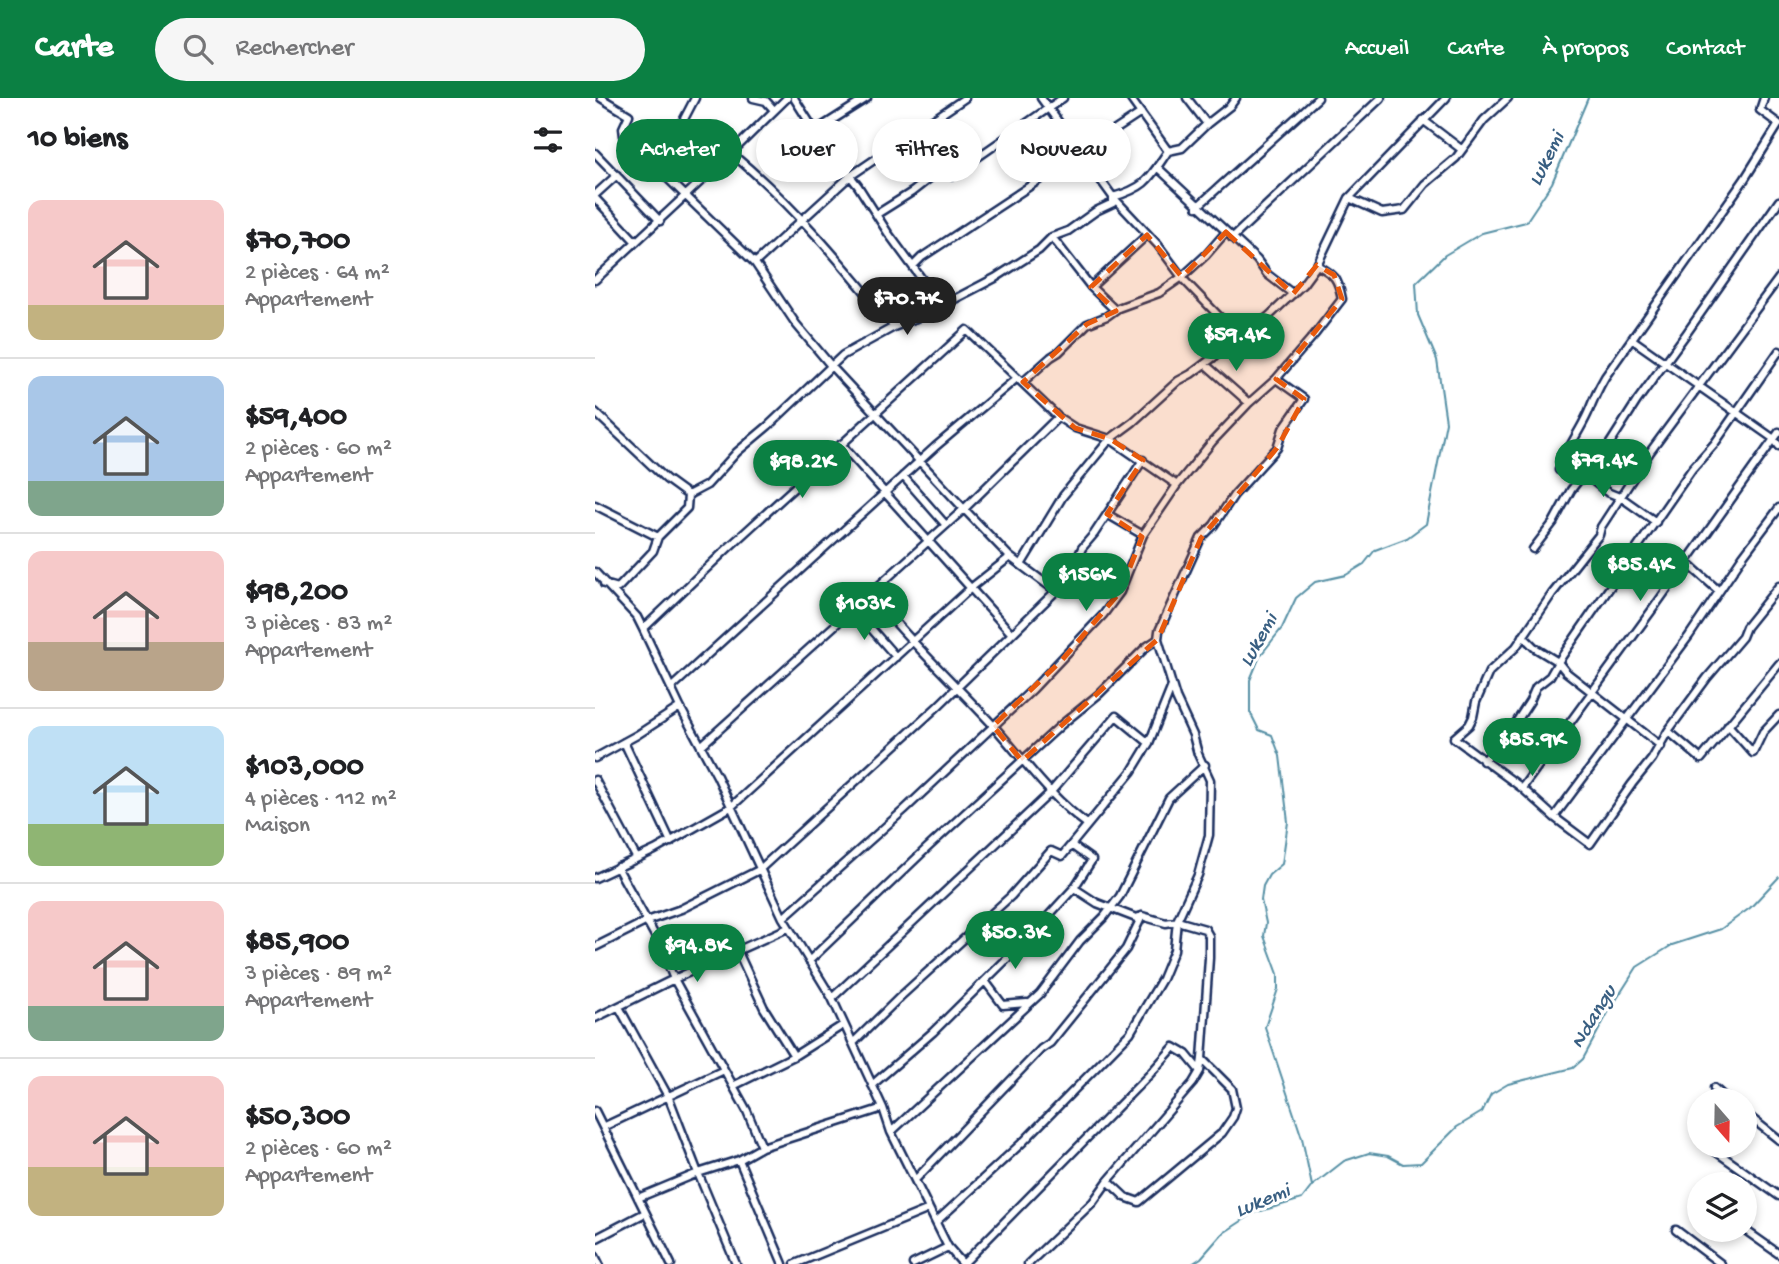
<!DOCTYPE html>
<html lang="fr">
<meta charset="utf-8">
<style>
:root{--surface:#fff;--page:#f6f6f6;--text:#202124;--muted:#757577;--line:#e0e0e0;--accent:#0b8043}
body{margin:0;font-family:"Gochi Hand",sans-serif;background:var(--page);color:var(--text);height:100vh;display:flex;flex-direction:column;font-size:26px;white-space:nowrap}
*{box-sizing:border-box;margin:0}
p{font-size:23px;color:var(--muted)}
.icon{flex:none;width:38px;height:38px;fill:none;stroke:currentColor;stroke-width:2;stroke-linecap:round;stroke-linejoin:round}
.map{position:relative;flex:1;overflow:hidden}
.side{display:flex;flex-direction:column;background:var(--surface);width:595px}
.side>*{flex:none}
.banner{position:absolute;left:21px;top:21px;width:665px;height:63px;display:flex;gap:14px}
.needle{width:46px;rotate:160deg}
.controls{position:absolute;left:1092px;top:990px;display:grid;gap:14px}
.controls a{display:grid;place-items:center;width:70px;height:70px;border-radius:50%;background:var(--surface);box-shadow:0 4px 10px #0003;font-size:35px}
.price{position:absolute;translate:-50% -60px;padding:0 16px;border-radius:24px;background:var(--accent);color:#fff;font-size:23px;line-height:46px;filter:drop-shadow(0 2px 4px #0008)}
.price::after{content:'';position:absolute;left:50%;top:42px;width:21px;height:16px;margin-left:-10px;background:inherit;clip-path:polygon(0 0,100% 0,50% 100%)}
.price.selected{background:#222;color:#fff}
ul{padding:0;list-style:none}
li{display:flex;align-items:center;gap:21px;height:175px;padding:0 28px}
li+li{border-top:2px solid var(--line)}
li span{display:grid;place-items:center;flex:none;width:196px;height:140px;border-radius:14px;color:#555}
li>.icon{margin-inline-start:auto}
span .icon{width:84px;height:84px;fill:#fffc;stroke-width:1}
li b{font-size:30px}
h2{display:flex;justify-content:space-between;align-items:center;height:84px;padding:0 28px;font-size:30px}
.tag{padding:0 24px;border-radius:32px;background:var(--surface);box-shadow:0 4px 10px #0003;font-size:24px;line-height:63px}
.tag.selected{background:var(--accent);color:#fff}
header{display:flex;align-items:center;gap:42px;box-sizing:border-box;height:98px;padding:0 35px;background:var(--accent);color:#fff}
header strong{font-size:33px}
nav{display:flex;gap:38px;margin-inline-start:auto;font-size:24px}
.search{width:490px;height:63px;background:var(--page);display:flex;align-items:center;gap:18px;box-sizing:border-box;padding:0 24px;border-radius:38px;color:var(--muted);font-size:26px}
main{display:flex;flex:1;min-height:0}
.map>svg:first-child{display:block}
</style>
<header>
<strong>Carte</strong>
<div class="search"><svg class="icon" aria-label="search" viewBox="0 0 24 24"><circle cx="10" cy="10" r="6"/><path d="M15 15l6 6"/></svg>Rechercher</div>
<nav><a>Accueil</a><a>Carte</a><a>À propos</a><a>Contact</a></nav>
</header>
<main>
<section class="side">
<h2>10 biens<svg class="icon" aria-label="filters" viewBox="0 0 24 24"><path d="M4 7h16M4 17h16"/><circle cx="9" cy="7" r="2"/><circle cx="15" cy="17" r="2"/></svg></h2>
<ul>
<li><span style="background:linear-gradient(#f6c9c9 75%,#c2b280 0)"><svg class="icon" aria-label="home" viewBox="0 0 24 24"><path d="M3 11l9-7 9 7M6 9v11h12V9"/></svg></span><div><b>$70,700</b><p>2 pièces · 64 m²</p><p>Appartement</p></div></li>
<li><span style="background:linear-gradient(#a9c7e8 75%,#7fa58c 0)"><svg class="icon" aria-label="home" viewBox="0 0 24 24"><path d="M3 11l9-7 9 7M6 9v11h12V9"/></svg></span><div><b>$59,400</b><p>2 pièces · 60 m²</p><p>Appartement</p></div></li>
<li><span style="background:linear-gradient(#f6c9c9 65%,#b9a48a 0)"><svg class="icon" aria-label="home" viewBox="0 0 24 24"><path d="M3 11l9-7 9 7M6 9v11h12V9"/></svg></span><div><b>$98,200</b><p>3 pièces · 83 m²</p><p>Appartement</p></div></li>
<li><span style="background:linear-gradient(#bfe0f5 70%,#8fb573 0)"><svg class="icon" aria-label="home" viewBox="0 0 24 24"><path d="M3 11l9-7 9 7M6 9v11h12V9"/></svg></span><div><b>$103,000</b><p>4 pièces · 112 m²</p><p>Maison</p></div></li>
<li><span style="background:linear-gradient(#f6c9c9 75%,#7fa58c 0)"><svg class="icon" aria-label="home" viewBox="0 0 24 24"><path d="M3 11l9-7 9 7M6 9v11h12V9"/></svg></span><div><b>$85,900</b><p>3 pièces · 89 m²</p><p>Appartement</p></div></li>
<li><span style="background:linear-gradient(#f6c9c9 65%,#c2b280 0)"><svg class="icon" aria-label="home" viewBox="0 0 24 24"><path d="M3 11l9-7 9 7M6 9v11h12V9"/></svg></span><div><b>$50,300</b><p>2 pièces · 60 m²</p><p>Appartement</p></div></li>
</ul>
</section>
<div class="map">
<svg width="1184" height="1166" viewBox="0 0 1184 1166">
<rect width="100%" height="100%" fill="#fff"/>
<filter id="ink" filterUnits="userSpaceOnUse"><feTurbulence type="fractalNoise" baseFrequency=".0143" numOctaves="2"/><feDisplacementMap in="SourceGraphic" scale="14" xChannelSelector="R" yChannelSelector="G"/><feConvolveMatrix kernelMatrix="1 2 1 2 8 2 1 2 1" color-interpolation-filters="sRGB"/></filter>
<g filter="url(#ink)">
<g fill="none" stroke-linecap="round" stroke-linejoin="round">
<path stroke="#5790a5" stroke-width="2" d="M717,1088L707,1040L670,929L683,891V876L669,838L671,825L666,802L668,788L674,777L687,766L693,724L685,658L677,637L664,632L655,614V582L665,558L687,530L701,500L720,484L751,477L769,466L780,452L812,440L831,426L851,324L842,262L823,217L821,185L850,157L887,135L931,124L957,85L993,0
M597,1166L606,1160L627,1136L659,1115L707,1101L717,1088L749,1063L774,1055L793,1058L808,1066L826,1065L862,1029L887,1014L896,996L913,986L978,970L988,961L1014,913L1042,869L1077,847L1126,831L1155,810L1184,779"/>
<g stroke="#1b2f5e" stroke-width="11">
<path id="minor" d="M6,0L34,17L28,30L29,38L160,165L201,226L237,269L369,411L415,459L461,493
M158,0L171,3L179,12
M199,0L220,33L263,88L293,135L346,207
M446,0L518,99L563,147L589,182L644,239
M535,0L573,53
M592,0L612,26
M1169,0L1165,12L1184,26
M828,22L866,51
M220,33L272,0
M0,55L65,123
M136,55C198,106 249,168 299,229
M64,69L100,0
M562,69L662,162L672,176L698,196
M0,97L22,77
M0,100L41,144
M754,100L787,115L809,112L830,86L861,60L889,22L913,0
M602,109L723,0
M282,116L317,94L349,69L357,77L468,0
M457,139L496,189L520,212
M637,140L786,0
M160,165L254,79L370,0
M318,168L327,159L546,15
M1184,180L1055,354L1006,429L1004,437L957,496L921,549L894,574L881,604L878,619L874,627L859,640L927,690L959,719L995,746L1037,686L1057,661L1073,633L1112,580L1147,539L1151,529L1184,488
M0,182L136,55L192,0
M496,189L552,137
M1038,242L1179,341L1184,348
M610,266L654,305
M428,284L456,259L464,254L492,226L512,218L523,210L564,195L587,179L611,157L631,134
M0,314L71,381L93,397
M246,346L417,536
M964,372C971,351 984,335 993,315C998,302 1003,291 1010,279L1149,82L1184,26
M308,378L350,426
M992,378L1012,394L1027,400L1061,424
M0,407L63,439
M512,416L548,437
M938,451L958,425L976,392L983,383L992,378L1012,350L1042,303L1091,236L1184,103
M1091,464L1124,493
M426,467L468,398L515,341L538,324L583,283L596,276L673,219L708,186L722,167L754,100L851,0
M0,474L42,519L48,531L85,609L122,678L188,820L237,900L288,1010L296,1034L353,1149L368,1166
M9,486L23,490L58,453L63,439L92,410L93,397L112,387L142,354L173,328L248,257L299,229L329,217L400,180L444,152L457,139L473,133L501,113L518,105V99C552,89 554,81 573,53L587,50L612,26L635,8L641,0
M276,496C313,542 356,582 396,625C428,660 453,698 492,726
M259,511L301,559
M48,531L133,450L372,232L463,319L480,330L515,341L582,387
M928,538L940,550L963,564L971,574L1066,648
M77,589L340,349L422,280
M1133,627L1158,655L1168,634L1184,617
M1073,633L1106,661L1184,566
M29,644L76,744
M107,647L369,411L463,319
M0,660L42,637L85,609
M888,663L898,654L900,646L911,640L935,603L941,589L955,578L963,564L1097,371L1120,345L1184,253
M0,682L41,759
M927,690L1060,508L1184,334
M959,719L1094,538L1148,458L1184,410
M22,769L64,845L79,881L152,1013L167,1049
M0,780L60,752L136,709L377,489L415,459
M188,820L309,712L438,591L508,517L525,494L548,437L582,387L617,344L654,305L681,281L720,236L747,201C743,180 740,177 722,167
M0,849L52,823L86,811L164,772L343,608L461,493L479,468L487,450L499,436L548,362
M143,854L169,910L199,958
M214,863L330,752L466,627L504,596L551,549L563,541
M390,883L408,907L432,905
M237,900L455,695L521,618L554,645
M24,909L74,1000L103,1075L141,1166
M0,920L79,881L193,830
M258,945L305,899L416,798L456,753L467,758L537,673L554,645L577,588
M277,987L338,934L433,840L479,790L497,762L476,747
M138,988L199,958L248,927
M1119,990L1134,1003
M0,1013L76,1166
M1150,1015L1184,1042
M8,1029L129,972
M296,1034L445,896L485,843L509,819L525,798L574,700L610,667
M1113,1048L1184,1098
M144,1062L188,1166
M320,1082L446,951L455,945L531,851L547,818
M513,1083L530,1099L544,1104L627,1035L638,1019L641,1010L637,991L607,961
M43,1100L103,1075L144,1062L167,1049L288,1010
M342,1123L429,1043L535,935L567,881L579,852L582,823L603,777L614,737L615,682L603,656L598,637L581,600L563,541L564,533L606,440L619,427L639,397L682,350L688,331L709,301L681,281
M1081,1132L1126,1166
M1150,1132L1184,1156
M0,1141L50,1115
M0,1158L4,1166
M200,1166L334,1111
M318,1166L353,1149
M368,1166L554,977L579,949L591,956L605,973
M433,1166L498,1104L513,1083L598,985L605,973L607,961L614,860V838L610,831L582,823L571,825L547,818L541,820L502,805L479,790"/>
</g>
<use href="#minor" stroke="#fff" stroke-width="6"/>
</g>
</g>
<path fill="#e8590c" fill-opacity="0.2" stroke="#e8590c" stroke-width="5" stroke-dasharray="14 9" stroke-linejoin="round" d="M631,134L698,196L722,167L739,177L747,201L681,281L709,301L682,350L606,440L563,541L427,663L398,628L467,562L525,494L547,439L512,416L548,362L515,341L480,330L428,284L492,226L521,213L496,189L552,137L587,179Z"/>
<g text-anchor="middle" stroke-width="6" stroke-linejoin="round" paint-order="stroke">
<g font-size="21" font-style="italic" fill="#395f82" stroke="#fff">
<text transform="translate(950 60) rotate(-64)" y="7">Lukemi</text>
<text transform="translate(662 541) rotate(-61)" y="7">Lukemi</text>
<text transform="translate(997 918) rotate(-59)" y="7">Ndangu</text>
<text transform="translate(667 1101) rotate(-23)" y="7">Lukemi</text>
</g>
</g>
</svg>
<div class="controls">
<a><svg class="needle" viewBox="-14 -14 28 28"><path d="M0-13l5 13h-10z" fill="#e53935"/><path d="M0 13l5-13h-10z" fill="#757577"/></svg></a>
<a><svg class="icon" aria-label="layers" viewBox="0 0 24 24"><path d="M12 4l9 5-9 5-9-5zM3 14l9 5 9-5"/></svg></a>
</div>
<b class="price selected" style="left:312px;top:239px">$70.7K</b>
<b class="price" style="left:641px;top:275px">$59.4K</b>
<b class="price" style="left:1008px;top:401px">$79.4K</b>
<b class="price" style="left:207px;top:402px">$98.2K</b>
<b class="price" style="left:1045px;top:505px">$85.4K</b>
<b class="price" style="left:491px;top:515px">$156K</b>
<b class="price" style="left:269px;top:544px">$103K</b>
<b class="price" style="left:937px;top:680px">$85.9K</b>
<b class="price" style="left:420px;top:873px">$50.3K</b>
<b class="price" style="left:102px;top:886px">$94.8K</b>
<div class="banner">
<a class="tag selected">Acheter</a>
<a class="tag">Louer</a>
<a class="tag">Filtres</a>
<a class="tag">Nouveau</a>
</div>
</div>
</main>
